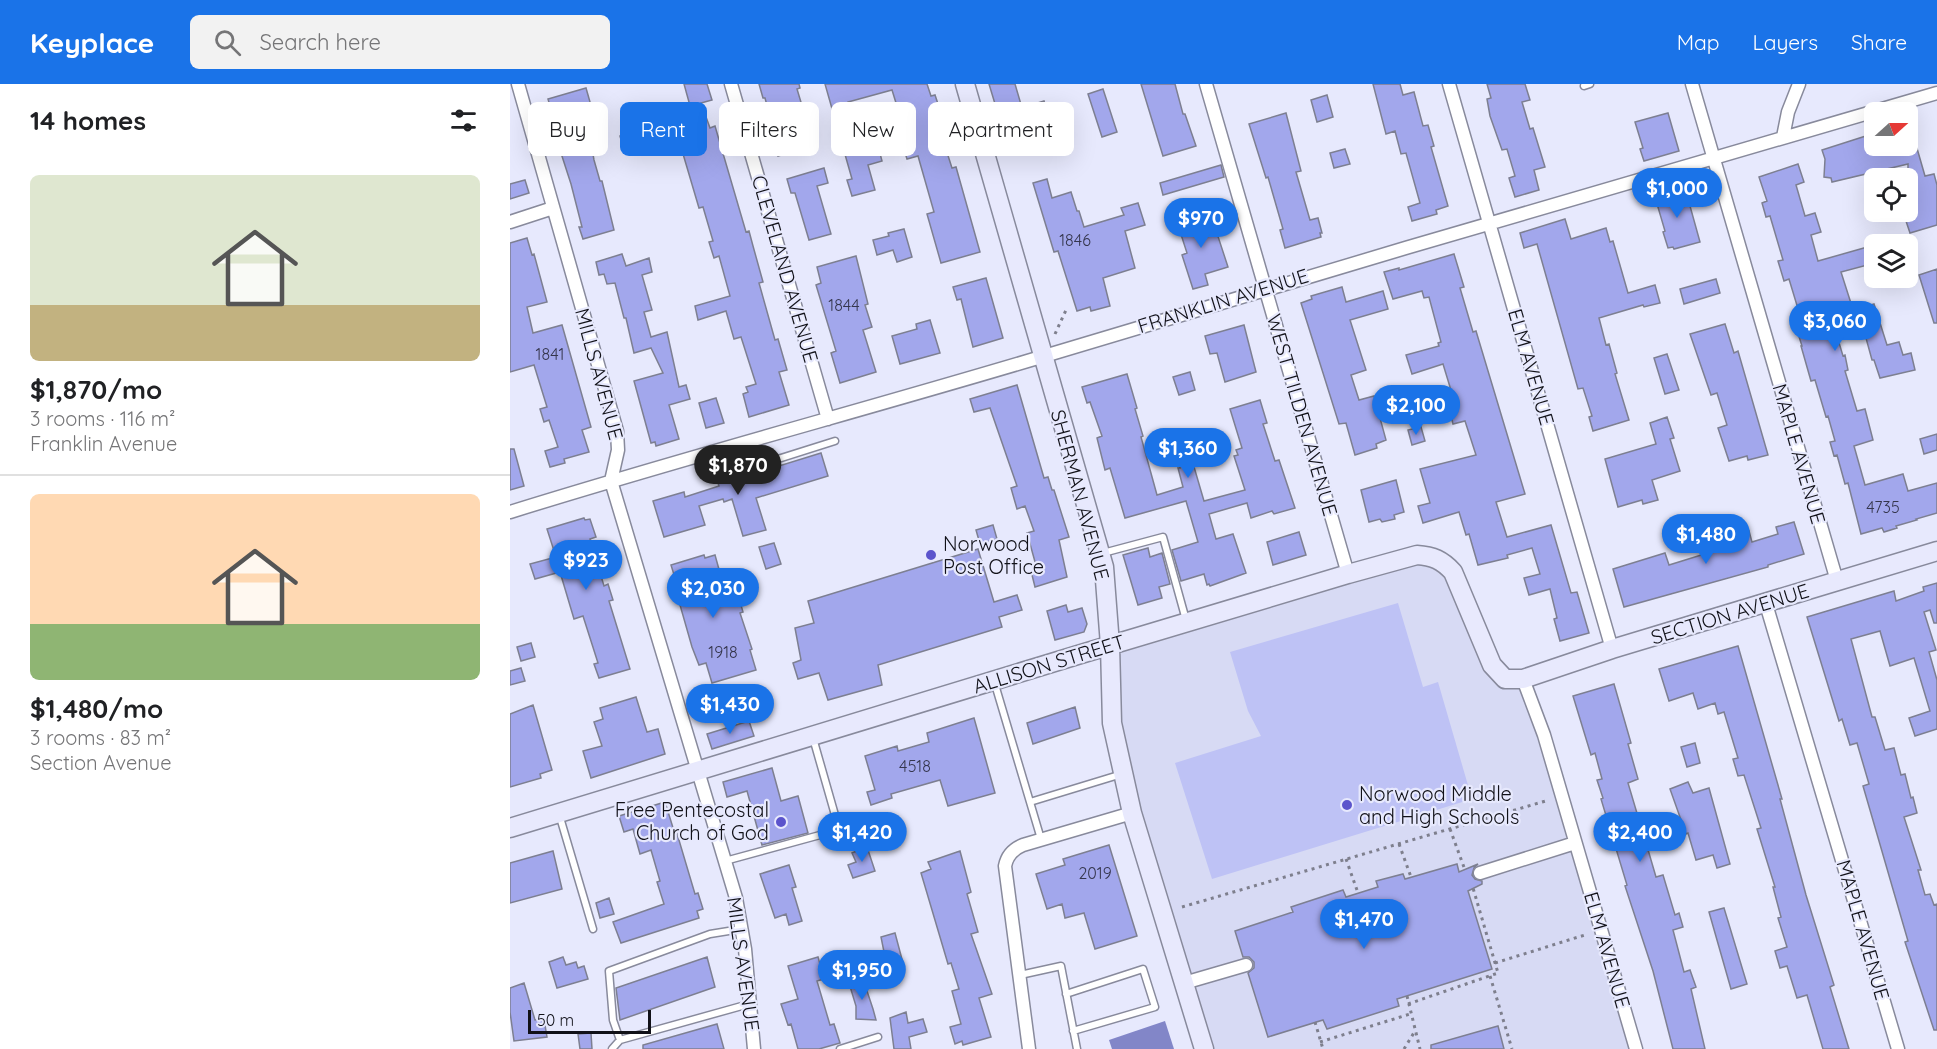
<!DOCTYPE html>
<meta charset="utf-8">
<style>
:root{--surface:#fff;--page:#f2f2f2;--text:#202124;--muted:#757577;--line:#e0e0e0;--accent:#1a73e8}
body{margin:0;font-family:Quicksand,sans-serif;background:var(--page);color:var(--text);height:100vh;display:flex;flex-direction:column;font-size:22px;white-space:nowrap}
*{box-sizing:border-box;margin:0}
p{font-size:20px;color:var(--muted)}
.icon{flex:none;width:33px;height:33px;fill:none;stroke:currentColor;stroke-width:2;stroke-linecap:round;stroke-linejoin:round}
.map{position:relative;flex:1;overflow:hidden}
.sheet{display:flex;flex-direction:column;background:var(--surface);width:510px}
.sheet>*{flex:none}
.top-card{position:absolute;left:18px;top:18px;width:570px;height:54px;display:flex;gap:12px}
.needle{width:39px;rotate:69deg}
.controls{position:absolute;left:1354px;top:18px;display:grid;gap:12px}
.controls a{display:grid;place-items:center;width:54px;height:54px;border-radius:9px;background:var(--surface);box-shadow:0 6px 24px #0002;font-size:30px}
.scale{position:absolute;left:18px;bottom:15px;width:123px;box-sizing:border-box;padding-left:6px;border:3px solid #111118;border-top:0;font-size:16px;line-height:21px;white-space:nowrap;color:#111118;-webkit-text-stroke:4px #e7e9fd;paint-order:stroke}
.price{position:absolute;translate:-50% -51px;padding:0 14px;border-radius:21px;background:var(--accent);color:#fff;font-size:20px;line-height:39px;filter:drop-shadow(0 2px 3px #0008)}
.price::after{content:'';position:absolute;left:50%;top:36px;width:18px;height:14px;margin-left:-9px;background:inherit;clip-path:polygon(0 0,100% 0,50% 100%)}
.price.selected{background:#222;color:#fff}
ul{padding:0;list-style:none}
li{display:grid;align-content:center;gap:12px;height:318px;padding:0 30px}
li+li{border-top:2px solid var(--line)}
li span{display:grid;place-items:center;height:186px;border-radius:9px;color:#555}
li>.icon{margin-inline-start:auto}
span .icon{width:108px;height:108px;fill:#fffc;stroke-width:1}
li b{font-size:26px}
h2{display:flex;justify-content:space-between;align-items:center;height:72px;padding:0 30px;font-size:26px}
.tag{padding:0 21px;border-radius:9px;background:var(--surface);box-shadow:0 6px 24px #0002;font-size:21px;line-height:54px}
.tag.selected{background:var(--accent);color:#fff}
header{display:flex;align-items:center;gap:36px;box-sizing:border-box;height:84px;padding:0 30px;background:var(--accent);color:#fff}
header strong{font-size:28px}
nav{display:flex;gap:33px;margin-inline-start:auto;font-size:21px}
.search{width:420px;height:54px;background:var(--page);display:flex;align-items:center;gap:15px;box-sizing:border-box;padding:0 21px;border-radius:9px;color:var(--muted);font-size:22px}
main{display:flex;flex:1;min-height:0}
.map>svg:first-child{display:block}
</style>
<header>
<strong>Keyplace</strong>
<div class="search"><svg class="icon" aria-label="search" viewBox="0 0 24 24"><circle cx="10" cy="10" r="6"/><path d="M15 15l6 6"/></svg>Search here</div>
<nav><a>Map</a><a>Layers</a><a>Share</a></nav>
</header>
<main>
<section class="sheet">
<h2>14 homes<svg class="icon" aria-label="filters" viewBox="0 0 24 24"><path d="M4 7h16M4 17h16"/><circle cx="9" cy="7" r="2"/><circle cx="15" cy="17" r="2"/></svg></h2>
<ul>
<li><span style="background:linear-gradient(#dfe7d0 70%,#c2b280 0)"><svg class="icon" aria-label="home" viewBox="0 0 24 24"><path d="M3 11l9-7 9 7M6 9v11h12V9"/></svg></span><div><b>$1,870/mo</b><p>3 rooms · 116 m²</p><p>Franklin Avenue</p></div></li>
<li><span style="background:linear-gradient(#ffd9b3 70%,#8fb573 0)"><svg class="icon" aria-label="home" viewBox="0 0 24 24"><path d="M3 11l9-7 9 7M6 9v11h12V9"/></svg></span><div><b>$1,480/mo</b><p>3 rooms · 83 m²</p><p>Section Avenue</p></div></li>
</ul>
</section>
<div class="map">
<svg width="1427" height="965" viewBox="0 0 1427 965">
<rect width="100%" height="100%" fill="#e7e9fd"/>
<path fill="#d7daf4" d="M930,476L982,581L1013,595L1126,965H694L622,729L600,561L838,490Z"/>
<path fill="#bec2f5" d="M888,519L913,603L928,598L962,715L702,795L665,679L751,652L738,627L720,568Z"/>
<path fill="#8286c8" d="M655,937L664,965H602L599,956Z"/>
<path fill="#a2a7ec" stroke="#7d7f91" stroke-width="1.5" d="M174,0H197L202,16L191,19L200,44L205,42L236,148L239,147L243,162L253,198L249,199L265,256L268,255L277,286L269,288L279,321L239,333L233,310L238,308L236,303L246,300L231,253L224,255L216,227L188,236L185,222L220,212L209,172L204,174L199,158L203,157L193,123L189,124L168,53L187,47Z
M249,0H289L290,4L287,5L293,25L296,24L307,60L268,72L264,59H267L255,14H253Z
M315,0H417L421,12L425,11L431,29L425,31L442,84L446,83L470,168L431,179L417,130L424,128L408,72L397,75L393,62L399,61L382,6L338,18L346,47L363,43L372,77L358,81L365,106L342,112L337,96L342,95Z
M479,0H505L512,24L534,17L538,31L492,43Z
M631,0H665L673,30H675L686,62L653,72Z
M863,0H890L893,11L904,8L913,42L918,41L924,62L921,63L938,122L926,126L927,130L902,137L898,123L910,119L896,69L891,70L885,47L876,50Z
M977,0H1015L1020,16L1012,18L1020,45L1023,44L1035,83L1024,86L1029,106L1005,113L999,94L1005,92L997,65L992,66L980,32L977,15L981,14Z
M76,4L84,32L75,35L80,53L84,76L90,97H92L104,146L73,155L69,143H72L61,100L50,66L47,67L41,48L47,47L38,15Z
M593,5L607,48L592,53L578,10Z
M817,11L823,33L807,38L801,16Z
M776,29L791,87L786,88L800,136L808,134L812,149H810L811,153L775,164L770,146L773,145L758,93L756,94L739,40Z
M1158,29L1169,67L1134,77L1130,65L1133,64L1125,38Z
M125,47L130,63L114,67L110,52Z
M1402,47L1415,92L1424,90L1427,101V141L1400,149L1393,128H1398V80L1322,98L1321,94L1314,93L1315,75L1312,66L1362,50L1365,62H1398V48Z
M835,65L840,80L824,84L820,69Z
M1288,80L1294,98L1286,101L1295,132L1305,129L1311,148L1301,151L1308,177L1361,162L1365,175V179L1331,188L1346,235L1324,242L1333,272L1335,271L1338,286L1335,287L1347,327L1355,325L1363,356L1344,362L1355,401L1393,390L1398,407L1427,399V429L1406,435L1407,436L1386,442L1387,444L1374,448L1372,444L1351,450L1338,399L1335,400L1327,371L1324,372L1320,358L1325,357L1318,332L1316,333L1305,296L1301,297L1291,262H1292L1285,240L1292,238L1279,195L1274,197L1268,177L1273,176L1260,132L1256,133L1252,119L1257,117L1249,93Z
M711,81L714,93L653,111L650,99Z
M314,84L318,99L307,102L321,150L299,156L285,109H281L277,95Z
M537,95L542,114L561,108L567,127H569L574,143L614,131L611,124L628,119L635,141L615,147L625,184L593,194L600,222L581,227L580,223L567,227L548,167L544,168L523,99Z
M15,96L19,109L0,115V100Z
M1175,104L1190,158L1164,165L1163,163L1158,164L1153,148L1155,147L1145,113Z
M700,128L718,183L695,190L698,201L683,205L672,171L677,169L667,138Z
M1055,135L1061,155L1096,144L1100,158L1103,157L1118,209L1145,201L1150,219L1134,223L1133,221L1089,234L1096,261L1099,260L1107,289L1105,290L1119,336L1083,347L1079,333L1082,332L1073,304L1068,305L1027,160L1014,164L1010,149Z
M394,145L402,173L387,178L383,166L367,171L363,156L379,152L378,149Z
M17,154L22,171L24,170L37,218L17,223L23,249L52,241L81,343L72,346L79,368L54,375L55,379L40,383L35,367L48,363L39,336L34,338L30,325L37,323L24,281L0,288V159Z
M112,170L116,182L139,174L142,188L132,191L142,226L134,228L141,253L157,248L169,303L176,301L180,315L159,321L169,355L146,362L145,358L141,359L124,297L153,289L141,264L124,269L116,234H114L105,199L97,200L94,190L89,191L86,178Z
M944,170L954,203L950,204L963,248L966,247L1015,410L986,418L997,453L1041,441L1061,509L1067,508L1079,549L1050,557L1044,535L1047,534L1040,505L1019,511L1014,494L1030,490L1022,464L997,471L998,474L968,481L959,450L956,451L949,428L913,439L908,422L920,419L910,385L966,371L955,337L943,340L940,328L947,326L933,280L902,290L896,271L929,262L928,259L931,258L919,213L914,214L912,207L883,215L874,188L889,184V186Z
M346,172L358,220L355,221L362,243L353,246L366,288L330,299L321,269L326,267L306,201L311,199L307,183Z
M1427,185V239H1424L1409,191Z
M476,194L493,254L463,263L451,215L447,216L443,203Z
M1206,195L1210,209L1174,220L1170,205Z
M832,203L836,218L873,207L878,225L840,236L856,286L841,291L849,316L864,312L876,356L866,360L867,364L845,371L836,339L829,340L791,219L802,215L801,212Z
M1364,220L1377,261L1389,258L1393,271L1401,269L1405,286L1370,294L1364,276H1362L1348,225Z
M420,236L430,269L390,280L382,252L407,245L406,240Z
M1215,240L1224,269L1228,267L1258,371L1238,376L1237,372L1219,377L1208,344L1217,341L1207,309L1201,311L1180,250Z
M734,241L746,288L715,298L707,269L700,270L695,252Z
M1157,270L1169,306L1155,310L1144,274Z
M680,288L685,306L669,311L663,293Z
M617,290L627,324L625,325L633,352L631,353L647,411L673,403L668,384H670L669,380L682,376L694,417L735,406L724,372L728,371L726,366L732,364L720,325L750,316L757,339L753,340L765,377L769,376L785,424L764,430L762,427L741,434L737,419L699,430L706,455L723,450L736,489L700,502L699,500L697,501L694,490L671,497L662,466L688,458L676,417L615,434L600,384L595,386L587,354L592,352L580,318L577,319L572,303Z
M507,301L534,394L538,393L542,406H544L559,453L549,456L557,493L525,503L521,487L527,485L517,449L524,447L515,422L507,425L501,404L507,402L480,324L464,328L460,315Z
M206,314L214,339L196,344L189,319Z
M1157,333L1164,354L1160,355L1170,387L1142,396L1148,416L1133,420L1132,416L1108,423L1095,375L1146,360L1140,339Z
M911,343L915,357L902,361L898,346Z
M1427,350V366L1414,370L1410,355Z
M697,361L701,377L687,381L682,365Z
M0,365H4L14,402L0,406Z
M311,369L318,392L246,414L256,446L233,452L222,415L214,418L213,415L189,422L195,441L154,453L143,417L174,408L175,413L209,402L207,396L241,386L243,390Z
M886,396L894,428L884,431L885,435L872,438L870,435L859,438L851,406Z
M74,434L75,436L80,435L86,453L80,455L94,502L98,500L103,516L99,517L120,585L89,594L84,580L88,579L73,532L64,535L50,488L25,495L20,480L46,473L37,445Z
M1284,438L1294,470L1258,481V483L1114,523L1103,485L1155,469L1159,481L1201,468L1200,463L1209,461L1208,457L1223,451L1239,447L1242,458L1268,450L1266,443Z
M483,441L487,455L470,460L466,446Z
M789,448L796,471L763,481L757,458Z
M264,459L271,480L256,485L249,463Z
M638,464L640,473L652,469L660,500L649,503L652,514L628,521L613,471Z
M468,465L484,518L507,511L512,526L489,533L492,543L368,581L372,601L318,616L309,589L288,595L283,579L291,576L285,544L304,539L298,517Z
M194,471L195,474L205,471L215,507L226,504L233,528L230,529L242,565L240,566L246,586L202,599L196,579L189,581L182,563L170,521L173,520L161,481Z
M1427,499V539H1424L1420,526L1414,528L1426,566L1419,568L1427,596V645L1405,652L1399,634L1420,627L1404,574L1380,582L1370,547L1341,555L1362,633H1365L1375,666L1384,664L1391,691L1395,690L1401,714L1403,713L1407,729L1394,733L1411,786H1408L1415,811L1420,810L1424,821L1427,820V946H1424L1395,858L1398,857L1360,726L1353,702L1359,700L1347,659L1340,661L1332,635L1329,637L1297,533L1384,507L1386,517L1414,507L1413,503Z
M556,521L558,528L572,524L577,540L574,548L545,556L537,527Z
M21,559L25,573L11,577L7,563Z
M1228,562L1272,715H1270L1296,811L1324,901L1320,903L1339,965H1313L1297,911L1287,914L1277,882L1270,884L1265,867L1277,863L1268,834L1271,833L1263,803H1265L1247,745L1251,744L1234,691L1228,692L1223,675L1228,674L1214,628L1208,630L1205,619L1188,625L1183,609L1159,617L1149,585Z
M11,584L15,597L0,601V587Z
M1104,600L1121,659L1118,660L1128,695L1118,699L1129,736L1134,734L1139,751L1134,752L1146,793L1153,791L1165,831L1169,829L1173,843L1163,846L1174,888L1180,886L1186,903L1181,905L1195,965H1163L1143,887L1115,802L1117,801L1091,715L1093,714L1087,696L1092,695L1085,669L1081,671L1063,612Z
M126,613L137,648L148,645L155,670L81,694L73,667L92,662L84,638L93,635L90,624Z
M23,621L42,686L30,690L31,694L0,703V630Z
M565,623L570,644L523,660L517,639Z
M464,634L485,709L438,722L430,696L381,710L382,714L361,721L357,708L365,706L355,672L387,662L388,667L419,658L417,649Z
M239,637L244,652L202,665L197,650Z
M1185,659L1190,679L1177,683L1171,663Z
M262,684L271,717L288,712L298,749L252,761L237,707L217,713L213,698Z
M1178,698L1183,709L1199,704L1220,780L1207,784L1203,771L1186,776L1178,749L1176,750L1160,705Z
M155,718L164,747L166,746L185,810L188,809L193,825L187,827L189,834L111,859L103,838L154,820L147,798L150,797L141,766L130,770L123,745L114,748L109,732Z
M599,761L627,852L585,865L574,829L555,834L552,820L537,825L526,790L555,781L553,775Z
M357,763L365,787L343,794L338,781L346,778L342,769Z
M43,767L52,805L0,819V779Z
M450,767L461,808L457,810L468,848L461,850L482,910L469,914L481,953L453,961L452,957L445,960L440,943L451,940L442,907L449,905L441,879L438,880L411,789L421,785L418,778Z
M947,780L949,788L968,780L964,784L962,791L965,795L972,797V800L958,807L982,885L887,915L889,922L817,945L813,936L758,953L738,889L744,884V878L739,873H733L725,847L783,828L781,823L833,806L836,813L868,803L866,797L893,790L895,795Z
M279,781L286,803L282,804L292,837L279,841L276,830L265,834L250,790Z
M99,814L104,830L90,834L86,819Z
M1214,824L1237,900L1221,905L1199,828Z
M385,849L393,879L377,883L371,853Z
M53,873L56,881L66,878L68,884L74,882L78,895L47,904L39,878Z
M197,873L205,903L110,936L106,904Z
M308,873L314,895L307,897L320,941L324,940L330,959L309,965H288L281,940L278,941L271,920L288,915L278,882Z
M353,895L363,925L366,936L346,935V922L339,899Z
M14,899L25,936L34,935L37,953L4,957L0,928V904Z
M396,928L398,939L413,935L417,948L399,953L401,965H384L380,934Z
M207,940L214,965H133V961Z
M988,942L994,965H921V961Z
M81,949L82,965H70L68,950Z"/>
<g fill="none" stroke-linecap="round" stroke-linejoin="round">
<g stroke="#888a9c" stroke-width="9">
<path id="lane" d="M1074,2L1080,0
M249,381L325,357
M593,469L653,453L676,536
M484,597L531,755
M520,718L612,690
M49,730L83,845
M215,777L310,751C320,746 324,743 325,731L303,654
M231,845L200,850L99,887L103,936L110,956L239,920
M510,891L551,882L567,965
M556,910L633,885L645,923L563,947
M102,965L110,956
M330,965L368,953"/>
</g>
<g stroke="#888a9c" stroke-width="15">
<path id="street" d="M8,0L107,347L108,366L101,397L226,814L235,865L244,965
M221,0L318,335
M696,0L838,490
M939,0L1102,565
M1182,0L1327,497
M1273,53L1278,28L1289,0
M0,138L43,124
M0,428C176,373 354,326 531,273C829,183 1128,95 1427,9
M1256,520L1388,965
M1013,595L1034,651L1126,965
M970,789L1065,759
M674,899L736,881
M519,965L495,782C497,772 503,765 513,761L622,729"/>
</g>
<g stroke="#888a9c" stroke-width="21">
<path id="secondary" d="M455,0L594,483L600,561L602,639L622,729L694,965
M0,744L571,570L838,490L907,471C923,472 932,476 943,488L982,581L995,595H1013L1102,565L1427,467"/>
</g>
<path stroke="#7e7f8d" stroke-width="3" stroke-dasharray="3 4.5" stroke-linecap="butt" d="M545,250L556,226L559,225
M940,745L955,786
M889,760L901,793
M836,775L848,809
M672,823L1039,716
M985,879L1078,850
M980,892L1002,965
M897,912L910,965
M898,920L988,889L963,804
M805,938L813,965
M810,958L900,930
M894,965L905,947"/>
<use href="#lane" stroke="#fff" stroke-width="6"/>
<use href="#street" stroke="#fff" stroke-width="12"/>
<use href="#secondary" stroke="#e8e9fd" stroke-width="18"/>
</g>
<g fill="#5b54cc" stroke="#e7e9fd" stroke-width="2">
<circle cx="421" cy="471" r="6"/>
<circle cx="837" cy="721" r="6"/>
<circle cx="271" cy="738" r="6"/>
</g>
<g text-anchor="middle" stroke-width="4.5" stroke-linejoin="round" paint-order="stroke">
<g font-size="16" fill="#35364d">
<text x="565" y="162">1846</text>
<text x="334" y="227">1844</text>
<text x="40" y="276">1841</text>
<text x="1373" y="429">4735</text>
<text x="213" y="574">1918</text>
<text x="405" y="688">4518</text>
<text x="585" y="795">2019</text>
</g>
<g font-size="20" fill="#111118" stroke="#e7e9fd">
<text transform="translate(275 185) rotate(74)" y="7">CLEVELAND AVENUE</text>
<text transform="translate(713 217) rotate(-17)" y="7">FRANKLIN AVENUE</text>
<text transform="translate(1021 283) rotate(74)" y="7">ELM AVENUE</text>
<text transform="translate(89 290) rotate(75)" y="7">MILLS AVENUE</text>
<text transform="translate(792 331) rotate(74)" y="7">WEST TILDEN AVENUE</text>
<text transform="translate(1289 370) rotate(74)" y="7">MAPLE AVENUE</text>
<text transform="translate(570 411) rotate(75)" y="7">SHERMAN AVENUE</text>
<text transform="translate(1220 530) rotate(-17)" y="7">SECTION AVENUE</text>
<text transform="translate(539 580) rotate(-17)" y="7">ALLISON STREET</text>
<text transform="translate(1353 846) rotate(74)" y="7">MAPLE AVENUE</text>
<text transform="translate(1097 866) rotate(74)" y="7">ELM AVENUE</text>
<text transform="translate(233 880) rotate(82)" y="7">MILLS AVENUE</text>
</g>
<g font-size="20" fill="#111118" stroke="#e7e9fd" text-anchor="start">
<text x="433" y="467">Norwood<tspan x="433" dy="23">Post Office</tspan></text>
<text x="849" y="717">Norwood Middle<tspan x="849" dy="23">and High Schools</tspan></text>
<text x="259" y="733" text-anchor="end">Free Pentecostal<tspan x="259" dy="23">Church of God</tspan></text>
</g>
</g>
</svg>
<div class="controls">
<a><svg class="needle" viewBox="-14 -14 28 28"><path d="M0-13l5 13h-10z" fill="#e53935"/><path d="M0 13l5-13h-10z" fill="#757577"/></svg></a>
<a><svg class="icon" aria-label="locate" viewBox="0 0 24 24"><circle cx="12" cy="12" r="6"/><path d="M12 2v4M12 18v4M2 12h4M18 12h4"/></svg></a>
<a><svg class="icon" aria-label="layers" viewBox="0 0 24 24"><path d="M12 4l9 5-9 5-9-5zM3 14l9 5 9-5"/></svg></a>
</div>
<div class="scale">50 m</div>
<b class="price" style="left:1167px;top:135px">$1,000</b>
<b class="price" style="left:691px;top:165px">$970</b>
<b class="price" style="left:1325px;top:268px">$3,060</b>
<b class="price" style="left:906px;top:352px">$2,100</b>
<b class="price" style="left:678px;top:395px">$1,360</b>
<b class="price selected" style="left:228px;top:412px">$1,870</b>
<b class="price" style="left:1196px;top:481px">$1,480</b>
<b class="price" style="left:76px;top:507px">$923</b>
<b class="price" style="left:203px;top:535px">$2,030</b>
<b class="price" style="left:220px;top:651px">$1,430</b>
<b class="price" style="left:352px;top:779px">$1,420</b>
<b class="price" style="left:1130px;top:779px">$2,400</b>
<b class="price" style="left:854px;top:866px">$1,470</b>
<b class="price" style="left:352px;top:917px">$1,950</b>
<div class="top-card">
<a class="tag">Buy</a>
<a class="tag selected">Rent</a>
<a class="tag">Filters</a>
<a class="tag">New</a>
<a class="tag">Apartment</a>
</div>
</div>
</main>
